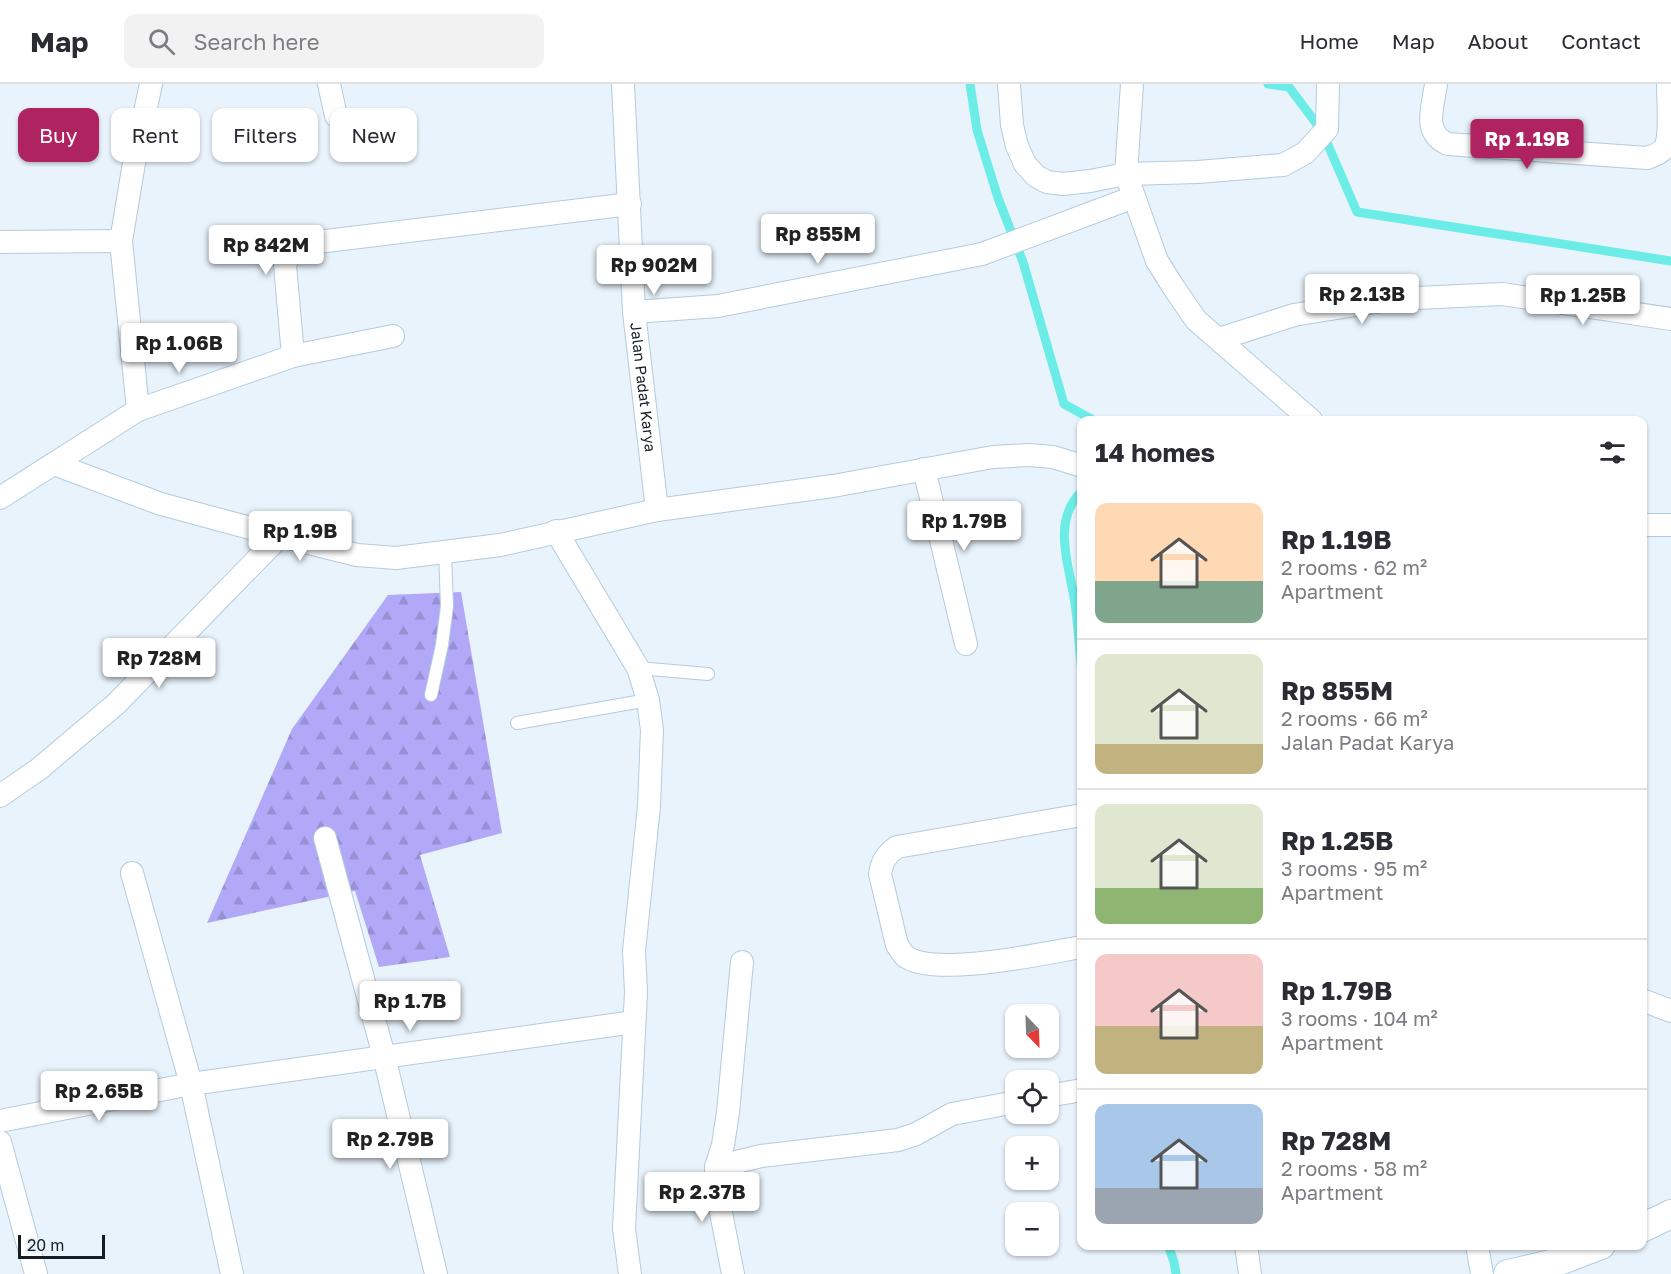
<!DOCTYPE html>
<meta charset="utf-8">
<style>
:root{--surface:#fff;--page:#f2f2f3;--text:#2b2b33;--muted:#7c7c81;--line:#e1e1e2;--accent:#af2360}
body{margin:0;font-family:"Golos Text",sans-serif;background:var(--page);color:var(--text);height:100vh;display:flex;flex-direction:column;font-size:22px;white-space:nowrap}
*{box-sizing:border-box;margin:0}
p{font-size:20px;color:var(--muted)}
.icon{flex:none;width:33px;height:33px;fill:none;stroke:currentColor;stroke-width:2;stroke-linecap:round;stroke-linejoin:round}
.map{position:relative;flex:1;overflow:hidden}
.panel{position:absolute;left:1077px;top:332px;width:570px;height:834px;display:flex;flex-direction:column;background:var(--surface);border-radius:12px;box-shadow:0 2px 4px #0004}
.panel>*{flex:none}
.guide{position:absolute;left:18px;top:24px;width:570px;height:54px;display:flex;gap:12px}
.needle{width:39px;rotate:157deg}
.buttons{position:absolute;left:1005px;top:920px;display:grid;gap:12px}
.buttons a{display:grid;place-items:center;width:54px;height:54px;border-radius:12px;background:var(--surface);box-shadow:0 2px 4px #0004;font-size:30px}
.scale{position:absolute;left:18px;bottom:15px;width:87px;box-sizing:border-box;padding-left:6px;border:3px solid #141e25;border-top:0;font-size:16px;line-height:21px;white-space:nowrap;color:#141e25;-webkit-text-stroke:4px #e8f3fb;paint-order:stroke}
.price{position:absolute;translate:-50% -51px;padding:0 14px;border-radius:6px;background:#fff;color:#222;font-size:20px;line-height:39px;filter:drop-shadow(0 2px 3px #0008)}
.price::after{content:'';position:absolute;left:50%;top:36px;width:18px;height:14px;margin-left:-9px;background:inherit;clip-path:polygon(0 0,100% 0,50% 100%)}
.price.on{background:var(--accent);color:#fff}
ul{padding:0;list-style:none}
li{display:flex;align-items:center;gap:18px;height:150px;padding:0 18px}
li+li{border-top:2px solid var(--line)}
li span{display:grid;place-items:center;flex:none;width:168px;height:120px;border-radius:12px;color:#555}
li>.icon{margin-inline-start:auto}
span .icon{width:72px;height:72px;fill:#fffc;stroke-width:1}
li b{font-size:26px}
h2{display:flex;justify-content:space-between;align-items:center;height:72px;padding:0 18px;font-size:26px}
.pill{padding:0 21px;border-radius:12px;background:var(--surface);box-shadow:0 2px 4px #0004;font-size:21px;line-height:54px}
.pill.on{background:var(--accent);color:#fff}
header{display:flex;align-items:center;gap:36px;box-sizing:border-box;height:84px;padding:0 30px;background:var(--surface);border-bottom:2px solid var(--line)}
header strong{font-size:28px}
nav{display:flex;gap:33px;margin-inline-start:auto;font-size:21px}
.search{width:420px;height:54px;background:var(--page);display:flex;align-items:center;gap:15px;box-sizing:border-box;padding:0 21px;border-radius:12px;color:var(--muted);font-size:22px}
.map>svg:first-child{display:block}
</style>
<header>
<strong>Map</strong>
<div class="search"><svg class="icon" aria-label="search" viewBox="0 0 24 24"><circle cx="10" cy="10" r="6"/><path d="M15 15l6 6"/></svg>Search here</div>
<nav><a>Home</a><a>Map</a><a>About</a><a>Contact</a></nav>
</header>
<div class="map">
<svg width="1671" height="1190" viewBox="0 0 1671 1190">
<defs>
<pattern id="forest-firs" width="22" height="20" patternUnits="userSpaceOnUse" patternTransform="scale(1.5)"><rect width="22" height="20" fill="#b1a8f8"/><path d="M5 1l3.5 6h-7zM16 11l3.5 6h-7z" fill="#9790d4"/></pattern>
</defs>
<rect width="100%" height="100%" fill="#e8f3fb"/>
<path fill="url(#forest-firs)" d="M461,508L502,749L420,771L450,873L379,883L355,807L207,839L292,645L388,511Z"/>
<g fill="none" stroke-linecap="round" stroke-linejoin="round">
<path stroke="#6cece7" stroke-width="9" d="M970,0L977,46L998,114L1023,178L1064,320L1093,336
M1268,0L1289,3L1322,47L1357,128L1671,177
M1082,407C1052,436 1068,478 1074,513C1078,537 1079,562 1082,587
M1168,1161L1174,1178L1176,1190"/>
<g stroke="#b1cce0" stroke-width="14">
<path id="service" d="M638,584L708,590
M431,611L442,561L447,522L445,468
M517,639L648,616"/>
</g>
<g stroke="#b1cce0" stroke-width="24">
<g id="minor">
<path d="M329,0L336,32"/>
<path id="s1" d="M623,0L634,228L657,426"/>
<path d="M1009,0L1012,41L1017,62L1025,80L1036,92L1047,98L1063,100L1090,97L1126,90L1198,88L1283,81L1305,69L1327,45L1328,0"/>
<path d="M1132,0L1126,90L1157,177L1174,204L1196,236L1311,336"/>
<path d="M1436,0C1433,23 1422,49 1448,60L1647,74C1653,72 1663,68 1666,62C1671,48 1668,16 1668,0"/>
<path d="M0,158L121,157"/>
<path d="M634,228L718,222L982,170L1134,113"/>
<path d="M1219,255L1294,231L1324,226L1395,215L1502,210L1671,235"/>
<path d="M293,272L285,181C290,165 302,161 318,158L630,120"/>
<path d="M138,326L121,157L134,79L151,0"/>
<path d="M54,380L161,420L280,452L357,471L396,474L500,461L657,426L833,402L993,373L1029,371L1053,373L1082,382"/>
<path d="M924,385L966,560"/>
<path d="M0,414L138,326L293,272L393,252"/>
<path d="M1642,441H1671"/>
<path d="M556,447L638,584L648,616L652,646L649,722L634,867L636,908L624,1145L630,1190"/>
<path d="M0,712L39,685L116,620L280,452"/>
<path d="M1082,731L897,763C886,771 882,777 880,790L897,861C900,865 902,869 905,872C933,894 1045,869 1082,863"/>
<path d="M325,754L384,972L436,1190"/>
<path d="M132,789L191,1000L232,1190"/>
<path d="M1642,916L1671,927"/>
<path d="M1048,1012L1082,1006"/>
<path d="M0,1037L191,1000L634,938"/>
<path d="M0,1058L36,1190"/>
<path d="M716,1083L761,1072L898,1056L916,1050L952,1030L1016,1018"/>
<path d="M1246,1161L1250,1190"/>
<path d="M1477,1161L1482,1190"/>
<path d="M733,1190L716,1103V1083L723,1061L728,1028L742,878"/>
</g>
</g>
<g stroke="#b1cce0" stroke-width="30">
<path id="tertiary" d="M1642,1144L1671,1130
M1508,1190L1551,1180L1601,1161"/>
</g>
<use href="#service" stroke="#fff" stroke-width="12"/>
<use href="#minor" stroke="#fff" stroke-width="22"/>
<use href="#tertiary" stroke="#fff" stroke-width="28"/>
</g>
<g text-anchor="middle" stroke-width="5" stroke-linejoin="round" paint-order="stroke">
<g font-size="15" fill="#141e25" stroke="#e8f3fb">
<text dy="5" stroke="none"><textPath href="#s1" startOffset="304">Jalan Padat Karya</textPath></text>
</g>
</g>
</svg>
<div class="buttons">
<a><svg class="needle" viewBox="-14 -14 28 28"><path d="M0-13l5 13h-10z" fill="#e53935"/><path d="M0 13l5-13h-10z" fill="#7c7c81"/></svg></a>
<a><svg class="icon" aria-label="locate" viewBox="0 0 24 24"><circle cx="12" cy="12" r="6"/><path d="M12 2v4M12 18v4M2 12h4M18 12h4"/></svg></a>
<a>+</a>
<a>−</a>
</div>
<div class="scale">20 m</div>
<b class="price on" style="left:1527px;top:86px">Rp 1.19B</b>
<b class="price" style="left:818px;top:181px">Rp 855M</b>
<b class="price" style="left:266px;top:192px">Rp 842M</b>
<b class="price" style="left:654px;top:212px">Rp 902M</b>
<b class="price" style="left:1362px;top:241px">Rp 2.13B</b>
<b class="price" style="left:1583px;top:242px">Rp 1.25B</b>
<b class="price" style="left:179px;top:290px">Rp 1.06B</b>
<b class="price" style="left:964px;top:468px">Rp 1.79B</b>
<b class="price" style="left:300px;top:478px">Rp 1.9B</b>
<b class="price" style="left:159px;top:605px">Rp 728M</b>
<b class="price" style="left:410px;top:948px">Rp 1.7B</b>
<b class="price" style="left:99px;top:1038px">Rp 2.65B</b>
<b class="price" style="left:390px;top:1086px">Rp 2.79B</b>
<b class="price" style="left:702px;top:1139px">Rp 2.37B</b>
<div class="guide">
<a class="pill on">Buy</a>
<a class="pill">Rent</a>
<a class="pill">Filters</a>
<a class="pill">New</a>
</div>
<section class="panel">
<h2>14 homes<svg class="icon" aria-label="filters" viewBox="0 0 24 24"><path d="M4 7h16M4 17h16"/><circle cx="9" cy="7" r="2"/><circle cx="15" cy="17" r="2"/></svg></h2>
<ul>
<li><span style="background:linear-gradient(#ffd9b3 65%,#7fa58c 0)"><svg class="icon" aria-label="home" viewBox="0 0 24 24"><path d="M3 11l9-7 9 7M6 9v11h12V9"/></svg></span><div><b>Rp 1.19B</b><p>2 rooms · 62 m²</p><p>Apartment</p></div></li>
<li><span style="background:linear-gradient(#dfe7d0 75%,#c2b280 0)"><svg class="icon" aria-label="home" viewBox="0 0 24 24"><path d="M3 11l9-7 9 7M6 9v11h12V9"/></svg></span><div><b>Rp 855M</b><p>2 rooms · 66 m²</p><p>Jalan Padat Karya</p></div></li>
<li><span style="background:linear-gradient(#dfe7d0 70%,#8fb573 0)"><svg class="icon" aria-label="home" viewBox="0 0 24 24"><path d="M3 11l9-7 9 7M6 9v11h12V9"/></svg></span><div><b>Rp 1.25B</b><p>3 rooms · 95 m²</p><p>Apartment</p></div></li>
<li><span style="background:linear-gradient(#f6c9c9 60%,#c2b280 0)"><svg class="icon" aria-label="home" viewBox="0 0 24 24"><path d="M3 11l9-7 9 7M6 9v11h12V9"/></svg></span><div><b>Rp 1.79B</b><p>3 rooms · 104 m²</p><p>Apartment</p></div></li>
<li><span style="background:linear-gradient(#a9c7e8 70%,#9aa5b1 0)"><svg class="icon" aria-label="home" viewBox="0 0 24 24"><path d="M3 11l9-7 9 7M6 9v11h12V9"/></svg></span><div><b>Rp 728M</b><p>2 rooms · 58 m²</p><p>Apartment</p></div></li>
</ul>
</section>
</div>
